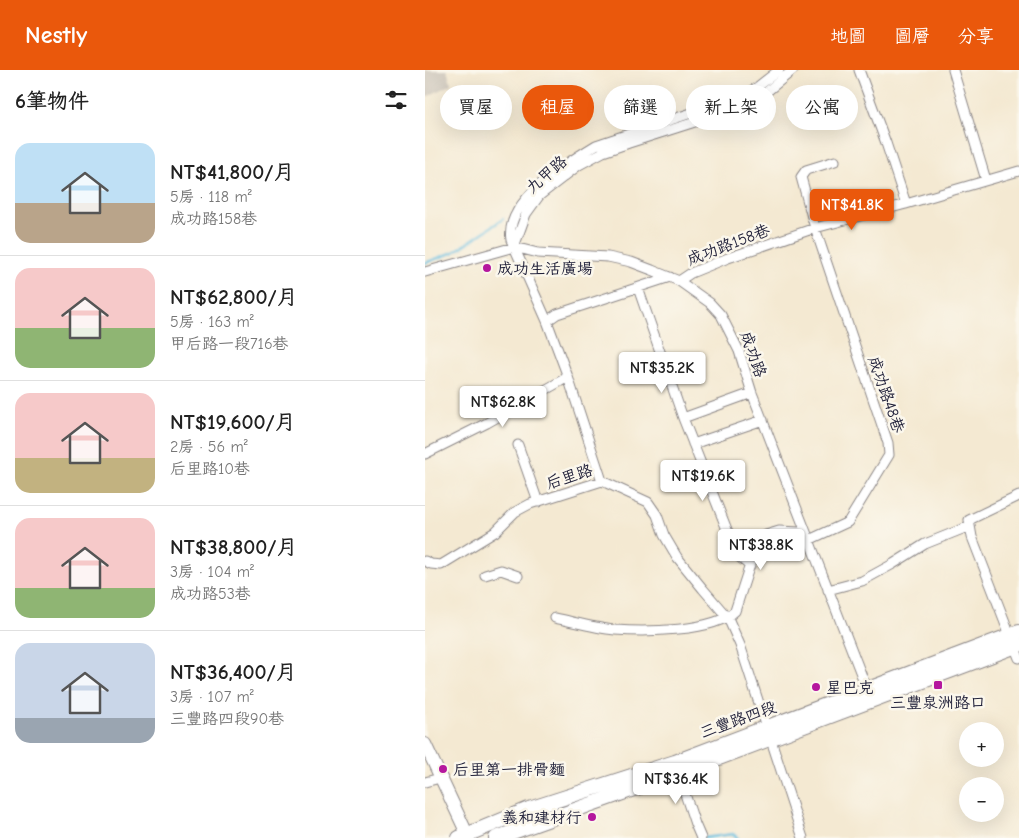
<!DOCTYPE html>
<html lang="zh-TW">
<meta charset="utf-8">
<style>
:root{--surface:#fff;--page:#f6f6f6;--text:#222;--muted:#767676;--line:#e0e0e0;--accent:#ea580c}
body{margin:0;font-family:"Comic Neue","LXGW WenKai TC",sans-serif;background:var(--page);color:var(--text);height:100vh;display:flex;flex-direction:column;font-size:19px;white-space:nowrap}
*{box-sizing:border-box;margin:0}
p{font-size:16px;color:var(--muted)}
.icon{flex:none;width:28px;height:28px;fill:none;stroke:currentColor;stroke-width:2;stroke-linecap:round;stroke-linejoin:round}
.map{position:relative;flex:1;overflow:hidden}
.drawer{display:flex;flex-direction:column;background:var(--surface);width:425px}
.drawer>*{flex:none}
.top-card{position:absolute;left:15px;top:15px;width:475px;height:45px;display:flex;gap:10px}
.fabs{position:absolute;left:534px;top:652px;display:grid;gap:10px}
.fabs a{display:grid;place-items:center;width:45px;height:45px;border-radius:50%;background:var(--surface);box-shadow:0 5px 20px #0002;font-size:25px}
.price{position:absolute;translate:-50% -42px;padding:0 11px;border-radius:5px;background:#fff;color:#222;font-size:16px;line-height:32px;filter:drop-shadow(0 1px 2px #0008)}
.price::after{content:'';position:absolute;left:50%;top:30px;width:15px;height:11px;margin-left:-8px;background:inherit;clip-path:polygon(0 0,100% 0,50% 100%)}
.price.on{background:var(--accent);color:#fff}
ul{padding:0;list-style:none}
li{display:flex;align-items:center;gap:15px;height:125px;padding:0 15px}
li+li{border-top:1px solid var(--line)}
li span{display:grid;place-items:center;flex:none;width:140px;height:100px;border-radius:15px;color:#555}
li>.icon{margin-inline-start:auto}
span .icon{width:60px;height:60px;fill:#fffc;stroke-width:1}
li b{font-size:21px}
h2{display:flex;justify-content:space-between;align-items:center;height:60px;padding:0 15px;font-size:21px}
.pill{padding:0 18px;border-radius:22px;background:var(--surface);box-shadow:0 5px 20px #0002;font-size:18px;line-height:45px}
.pill.on{background:var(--accent);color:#fff}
header{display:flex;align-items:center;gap:30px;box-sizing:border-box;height:70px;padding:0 25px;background:var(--accent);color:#fff}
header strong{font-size:24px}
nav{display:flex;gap:28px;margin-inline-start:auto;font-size:18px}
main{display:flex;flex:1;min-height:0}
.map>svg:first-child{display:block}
</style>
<header>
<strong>Nestly</strong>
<nav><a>地圖</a><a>圖層</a><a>分享</a></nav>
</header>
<main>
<section class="drawer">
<h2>6筆物件<svg class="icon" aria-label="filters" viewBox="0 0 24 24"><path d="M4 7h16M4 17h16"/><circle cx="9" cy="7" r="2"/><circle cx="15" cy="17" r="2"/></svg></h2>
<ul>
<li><span style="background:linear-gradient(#bfe0f5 60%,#b9a48a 0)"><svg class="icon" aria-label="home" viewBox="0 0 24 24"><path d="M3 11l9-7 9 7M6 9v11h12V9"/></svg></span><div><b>NT$41,800/月</b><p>5房 · 118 m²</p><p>成功路158巷</p></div></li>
<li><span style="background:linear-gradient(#f6c9c9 60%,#8fb573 0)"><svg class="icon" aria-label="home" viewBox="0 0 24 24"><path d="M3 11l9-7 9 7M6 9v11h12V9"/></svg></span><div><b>NT$62,800/月</b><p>5房 · 163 m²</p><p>甲后路一段716巷</p></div></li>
<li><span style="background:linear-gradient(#f6c9c9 65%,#c2b280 0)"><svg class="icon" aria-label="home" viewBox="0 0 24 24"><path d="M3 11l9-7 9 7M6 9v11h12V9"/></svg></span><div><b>NT$19,600/月</b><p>2房 · 56 m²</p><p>后里路10巷</p></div></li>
<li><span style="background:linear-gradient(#f6c9c9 70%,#8fb573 0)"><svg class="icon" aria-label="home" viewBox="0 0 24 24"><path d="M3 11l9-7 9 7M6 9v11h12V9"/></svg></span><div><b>NT$38,800/月</b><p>3房 · 104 m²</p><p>成功路53巷</p></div></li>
<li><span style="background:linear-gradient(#c9d6e8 75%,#9aa5b1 0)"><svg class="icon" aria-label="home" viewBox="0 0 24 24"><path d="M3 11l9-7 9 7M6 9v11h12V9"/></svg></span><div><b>NT$36,400/月</b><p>3房 · 107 m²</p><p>三豐路四段90巷</p></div></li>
</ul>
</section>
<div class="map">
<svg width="594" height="768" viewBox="0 0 594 768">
<rect width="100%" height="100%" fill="#fbf7ec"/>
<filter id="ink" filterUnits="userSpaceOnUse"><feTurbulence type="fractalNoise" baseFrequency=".02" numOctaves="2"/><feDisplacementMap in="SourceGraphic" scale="10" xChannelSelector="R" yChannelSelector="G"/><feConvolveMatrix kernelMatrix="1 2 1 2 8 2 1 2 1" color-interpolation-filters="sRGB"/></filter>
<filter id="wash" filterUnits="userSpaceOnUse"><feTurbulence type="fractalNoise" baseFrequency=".0096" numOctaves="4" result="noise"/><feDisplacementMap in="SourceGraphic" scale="20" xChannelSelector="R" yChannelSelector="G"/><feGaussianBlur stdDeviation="1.12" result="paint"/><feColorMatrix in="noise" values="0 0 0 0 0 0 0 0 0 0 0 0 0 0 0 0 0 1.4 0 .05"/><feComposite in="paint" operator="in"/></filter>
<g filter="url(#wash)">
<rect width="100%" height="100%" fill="#f4e9d2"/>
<path fill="#cac3b8" d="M0,0H22L26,14L0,28Z"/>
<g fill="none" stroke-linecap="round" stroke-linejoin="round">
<path stroke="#60bbde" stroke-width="2.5" d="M267,48L317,32L335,22
M0,193L29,182L78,149
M279,768L308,764L313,768"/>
</g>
</g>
<g filter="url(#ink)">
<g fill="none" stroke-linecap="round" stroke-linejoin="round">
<g stroke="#8b8686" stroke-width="11">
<path id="street" d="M434,0L461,73L481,134
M528,0L561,110
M89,177L101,144L114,126L154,95L178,82L204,73L317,37L334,28L368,0
M0,202L89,177L113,183L183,187L206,192L227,200L254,211L285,233L296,245L314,281L327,323L443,622
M254,211L266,203L303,188L390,158L481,134L594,101
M213,218L258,348L312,485L325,496
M122,251L132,244L245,207
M258,348L327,323
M268,374L338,350
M93,375L113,432
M0,384L62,353L143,307
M177,411L143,307L122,251L86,170C79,131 143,92 171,75L317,26L331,18L354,0
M594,426L544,450L547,467L594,588
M0,491L6,494L16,495L70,462L90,442L105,434L177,411L223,432L232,445L239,465L252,487L278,519L303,548L315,575L378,768
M60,505L76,500L93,506
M403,520L437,511L468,494L500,474L545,456
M130,548C149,552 170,558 190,560C220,562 289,562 310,541L332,473L341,465L354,461L374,462L384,470L423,452L464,385L463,373L390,158L376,107L381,100L410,91
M252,700L270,754L276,768
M0,712L15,708"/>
</g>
<g stroke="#8b8686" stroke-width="14">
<path id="secondary" d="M0,674L44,768"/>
</g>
<g stroke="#8b8686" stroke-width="16">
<path id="primary" d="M34,768L104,739L250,692L594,562
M71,768L254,703L594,575"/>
</g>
<use href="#street" stroke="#fff" stroke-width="9"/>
<use href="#secondary" stroke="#fff" stroke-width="12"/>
<use href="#primary" stroke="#fff" stroke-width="14"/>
</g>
</g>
<g fill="#b5179e" stroke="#fbf7ec" stroke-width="2">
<circle cx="62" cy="198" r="5"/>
<rect x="508" y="610" width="10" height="10" rx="2.5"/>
<circle cx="391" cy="617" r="5"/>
<circle cx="18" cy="699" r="5"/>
<circle cx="167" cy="747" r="5"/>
</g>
<g text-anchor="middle" stroke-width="5" stroke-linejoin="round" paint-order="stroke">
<g font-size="16" fill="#22223b" stroke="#fbf7ec">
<text transform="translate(121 104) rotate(-41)" y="6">九甲路</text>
<text transform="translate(303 174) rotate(-21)" y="6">成功路158巷</text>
<text transform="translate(329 284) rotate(70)" y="6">成功路</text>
<text transform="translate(462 324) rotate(71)" y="6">成功路48巷</text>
<text transform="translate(144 406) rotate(-18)" y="6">后里路</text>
<text transform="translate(313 649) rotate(-20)" y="6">三豐路四段</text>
</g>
<g font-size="16" fill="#22223b" stroke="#fbf7ec" text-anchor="start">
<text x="72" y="204">成功生活廣場</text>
<text x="401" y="623">星巴克</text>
<text x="513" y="638" text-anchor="middle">三豐泉洲路口</text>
<text x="28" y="705">后里第一排骨麵</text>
<text x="157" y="753" text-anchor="end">義和建材行</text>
</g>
</g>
</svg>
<div class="fabs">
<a>+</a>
<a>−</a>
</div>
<b class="price on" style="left:427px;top:161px">NT$41.8K</b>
<b class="price" style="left:237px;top:324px">NT$35.2K</b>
<b class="price" style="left:78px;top:358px">NT$62.8K</b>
<b class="price" style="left:278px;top:432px">NT$19.6K</b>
<b class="price" style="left:336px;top:501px">NT$38.8K</b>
<b class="price" style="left:251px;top:735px">NT$36.4K</b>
<div class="top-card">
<a class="pill">買屋</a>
<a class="pill on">租屋</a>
<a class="pill">篩選</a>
<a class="pill">新上架</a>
<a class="pill">公寓</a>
</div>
</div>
</main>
